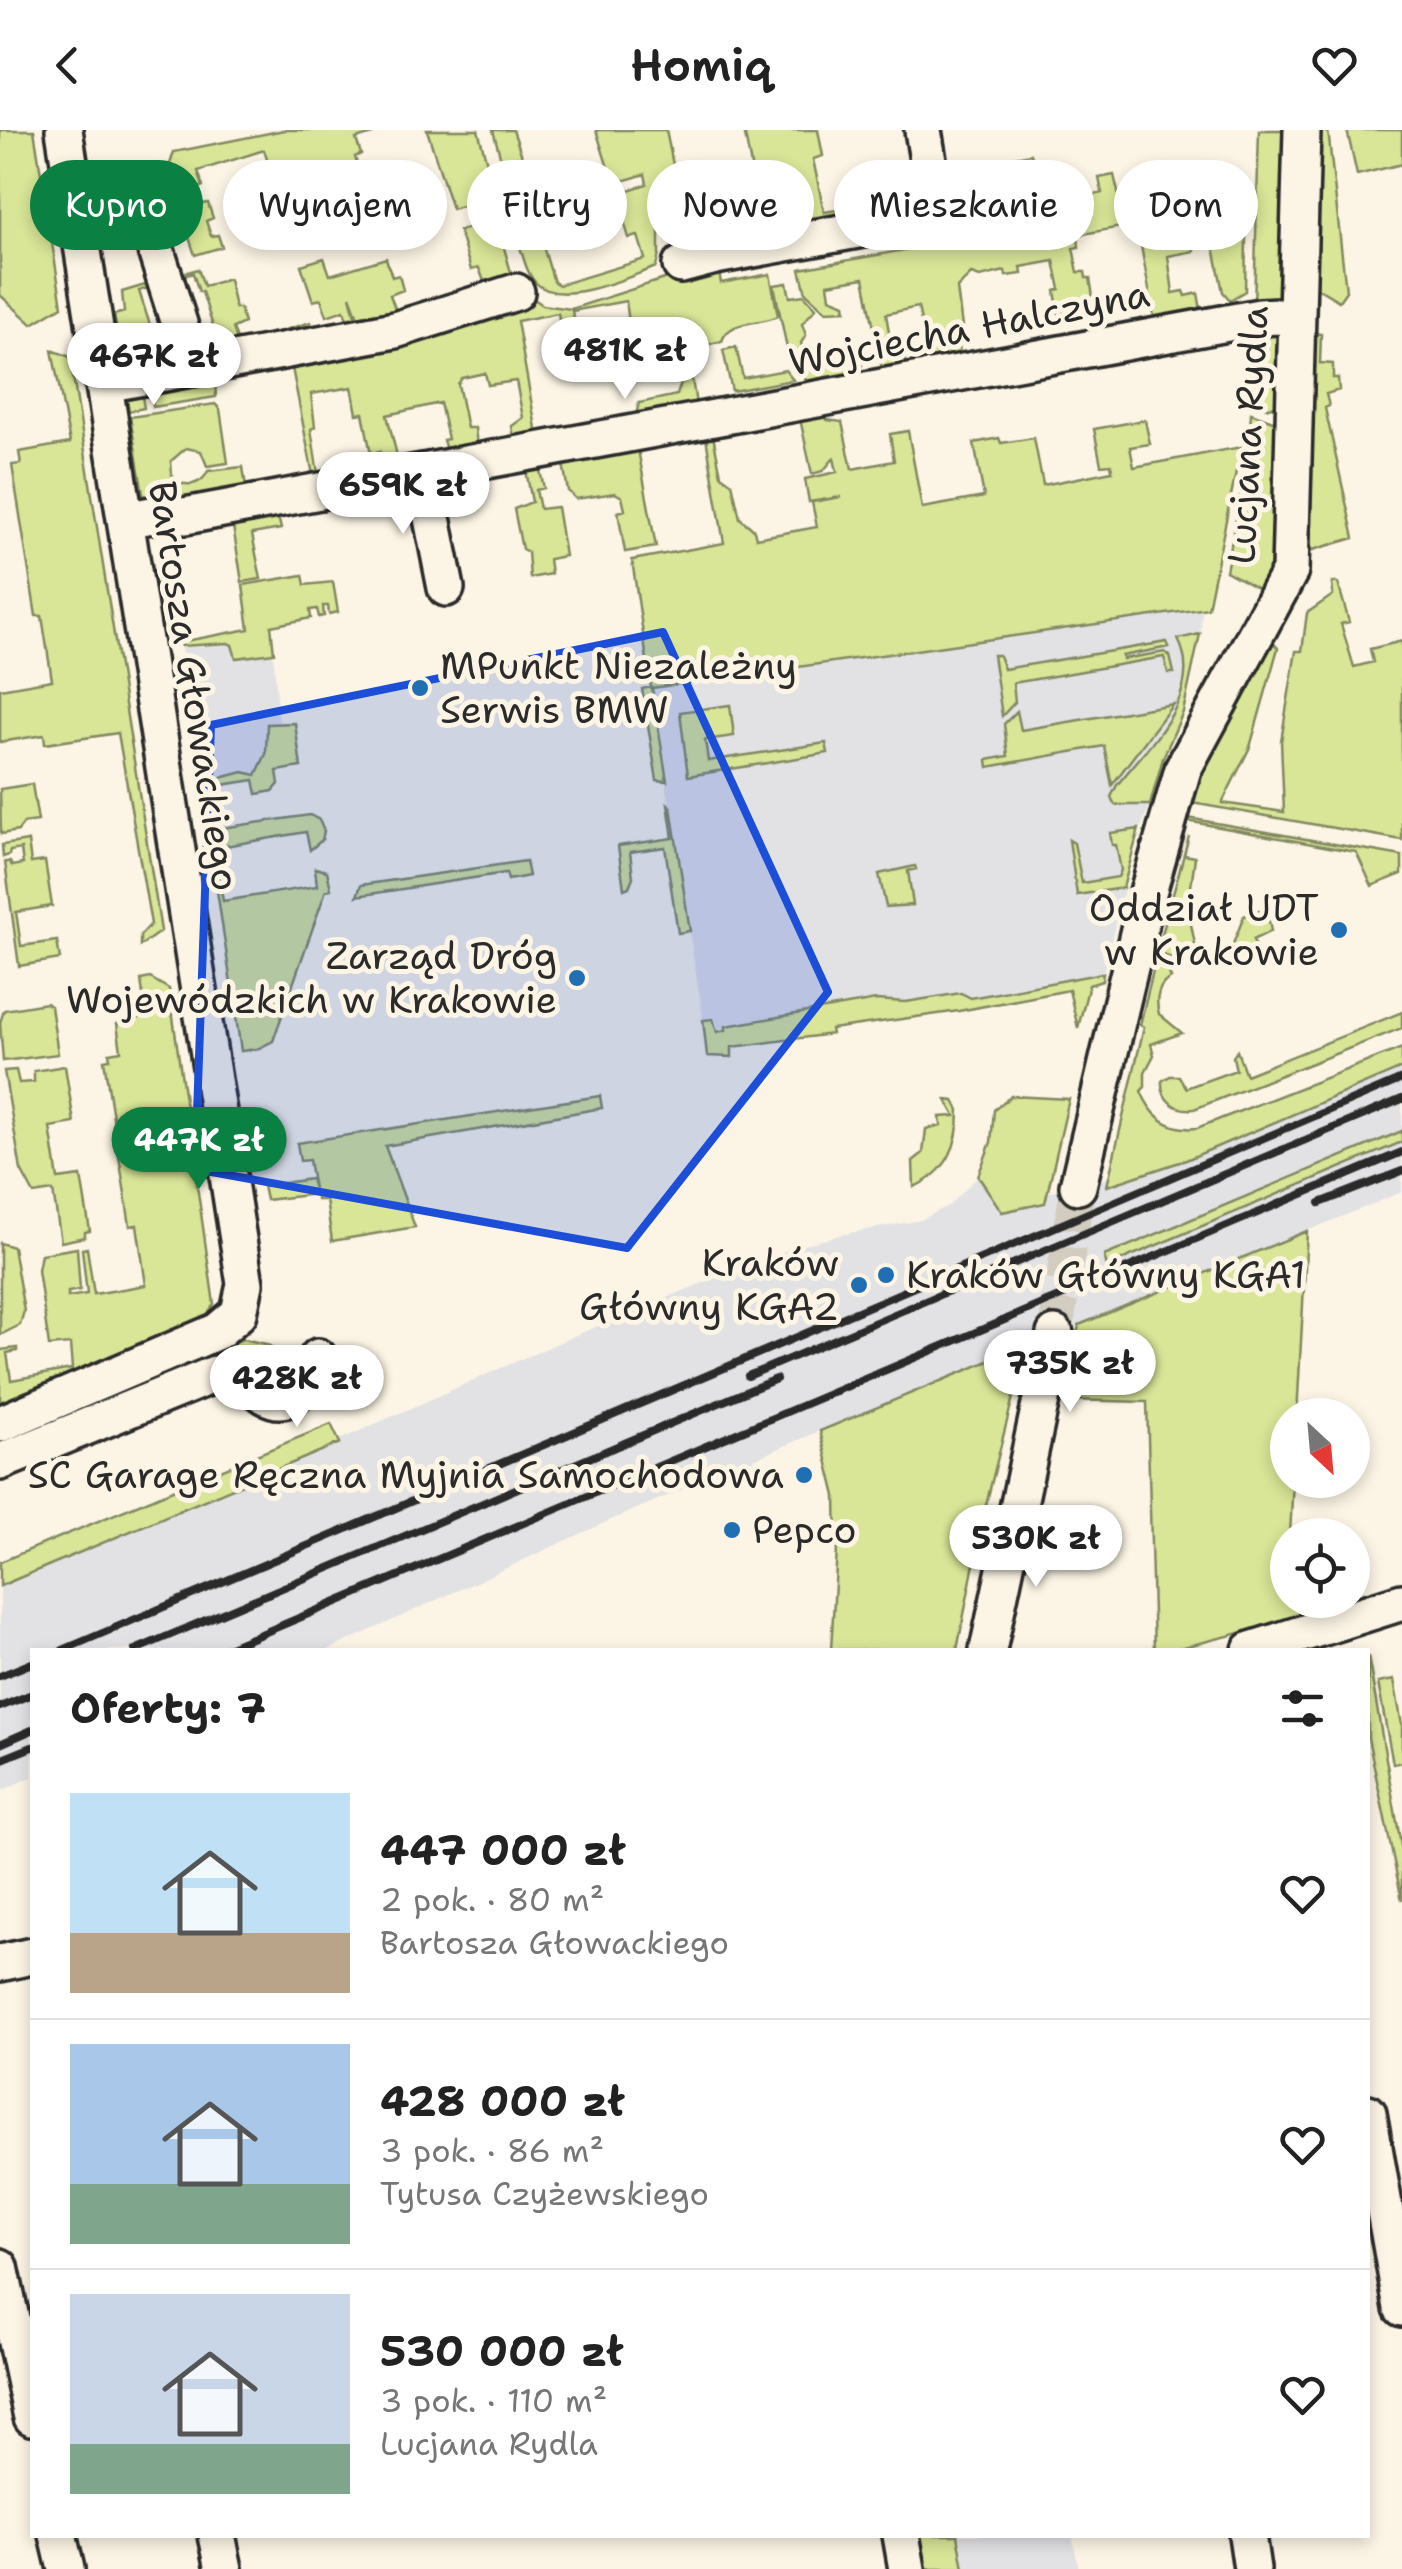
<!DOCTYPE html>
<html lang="pl">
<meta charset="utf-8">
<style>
:root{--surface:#fff;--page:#f6f6f6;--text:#222;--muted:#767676;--line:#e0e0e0;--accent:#0b8043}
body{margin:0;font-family:"Shantell Sans",sans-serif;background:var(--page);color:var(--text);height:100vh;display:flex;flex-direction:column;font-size:38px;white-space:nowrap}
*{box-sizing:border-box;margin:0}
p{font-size:32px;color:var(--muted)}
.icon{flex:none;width:55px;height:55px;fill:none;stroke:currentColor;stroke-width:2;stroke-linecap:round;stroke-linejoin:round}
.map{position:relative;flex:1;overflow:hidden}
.details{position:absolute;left:30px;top:1518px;width:1340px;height:890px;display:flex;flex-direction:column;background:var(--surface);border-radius:0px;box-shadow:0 5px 15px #0003}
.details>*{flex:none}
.banner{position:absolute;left:30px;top:30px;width:1342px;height:90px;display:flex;gap:20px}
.needle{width:65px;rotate:154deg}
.fabs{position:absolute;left:1270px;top:1268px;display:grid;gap:20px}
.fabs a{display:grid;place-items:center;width:100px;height:100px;border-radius:50%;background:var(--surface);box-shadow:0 5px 15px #0003;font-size:50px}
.price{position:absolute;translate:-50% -85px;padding:0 22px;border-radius:35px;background:#fff;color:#222;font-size:32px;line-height:65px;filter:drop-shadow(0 2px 5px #0008)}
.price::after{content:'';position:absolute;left:50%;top:60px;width:30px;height:22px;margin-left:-15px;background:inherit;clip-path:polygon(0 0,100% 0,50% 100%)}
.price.current{background:var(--accent);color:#fff}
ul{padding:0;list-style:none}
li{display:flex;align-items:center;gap:30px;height:250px;padding:0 40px}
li+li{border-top:2px solid var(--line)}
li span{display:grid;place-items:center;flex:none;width:280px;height:200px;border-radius:0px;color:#555}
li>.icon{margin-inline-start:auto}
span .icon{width:120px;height:120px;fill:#fffc;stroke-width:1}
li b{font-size:42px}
h2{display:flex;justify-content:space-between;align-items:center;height:120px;padding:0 40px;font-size:42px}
.tag{padding:0 35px;border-radius:45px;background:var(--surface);box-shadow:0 5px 15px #0003;font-size:35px;line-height:90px}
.tag.current{background:var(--accent);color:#fff}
header{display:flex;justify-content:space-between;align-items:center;height:130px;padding:0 40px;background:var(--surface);font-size:45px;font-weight:600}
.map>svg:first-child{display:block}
</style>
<header><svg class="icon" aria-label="back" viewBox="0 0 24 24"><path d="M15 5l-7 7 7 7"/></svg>Homiq<svg class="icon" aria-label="heart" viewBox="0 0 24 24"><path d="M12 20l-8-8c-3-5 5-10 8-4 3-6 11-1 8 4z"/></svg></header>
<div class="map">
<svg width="1402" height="2439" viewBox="0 0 1402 2439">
<rect width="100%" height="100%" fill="#fcf5e5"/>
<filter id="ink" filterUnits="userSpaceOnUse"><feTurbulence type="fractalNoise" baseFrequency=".01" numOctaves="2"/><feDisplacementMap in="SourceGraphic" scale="20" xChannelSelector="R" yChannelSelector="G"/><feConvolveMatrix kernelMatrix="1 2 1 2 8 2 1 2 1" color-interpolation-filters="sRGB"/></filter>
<g filter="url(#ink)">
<path fill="#e2e2e5" d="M1203,468L1201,502L1183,582L1175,585L1150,675L1137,707L1103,843L708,920L651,558Z
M271,496L279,592L295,593L255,650L203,658L180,512Z
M1402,931V1062L820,1301L613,1389L328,1520H32V1647L0,1661V1432L331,1294L339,1310L576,1205L771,1125L839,1105L921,1090L950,1075L978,1046L995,1075L1104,1049L1174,1027Z
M958,2405H1072L1079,2439H964Z"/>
<path fill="#d9e597" stroke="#828861" stroke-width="2.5" d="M0,0H34L62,176L32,194L0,165Z
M284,0H385L356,9L361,24L355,27L360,43L366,41L371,56L365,59L370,75L376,73L380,86L373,88L379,103L359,108L354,94L294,112L264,20L198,41L203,56L197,59L202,74L208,73L213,88L206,91L211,106L218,105L222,117L195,125L167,43L174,22Z
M427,0H478L496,66L452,79Z
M493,0H513L532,55L510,62Z
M596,0H666L691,124L679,127L672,95L659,99V124L656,137C627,148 560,178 536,153C527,144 524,129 520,117L541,110L554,152L559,155L645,129L638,106L629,108L616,64L647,54L645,44L613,54Z
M744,0H818L823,26L813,29L824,82L837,80L839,89L772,101L762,40L752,41Z
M1259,0H1291L1285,168L1254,177Z
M1312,0H1328L1346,161L1339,171L1309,153Z
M1347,0H1402V34L1357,45Z
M1031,24L1041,57L1026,62L1029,76L1021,77L963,62L958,38Z
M1114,45L1122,79L1247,56L1245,161L1230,170L1223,162L1213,112L1193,115L1194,121L1168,126L1173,163L1184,161L1186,166L1198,163L1201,180L1154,187L1137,94L1078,105L1079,117L1073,118L1078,142H1085L1086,148H1090L1093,167L1090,168L1091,173H1094L1096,187L1080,190L1077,181L1059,184L1055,161L1060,159L1054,131L1021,137L1022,144L1006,146L1005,141L980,147L971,144L957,158L962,197L957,198L960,224L925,231L922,215L926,214L918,177L886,184L892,220L902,218L906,234L882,239L864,148L828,154L830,168L845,174L846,180L826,181L806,163L800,139L976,107L974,87L1009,91L1089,74L1088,66L1102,63L1099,48Z
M479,95L485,112L501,107L512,146L485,154L479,138L471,140L459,101Z
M324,128L330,145L386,128L392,147L399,145L403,160L390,165L396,181L360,193L350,166L356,190L348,193L344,180L327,186L321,169L313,171L301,135Z
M717,132L721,153L770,144L778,186C760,195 729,189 722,211L702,216L698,197L684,200L696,274L636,285L639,273L677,265L684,244H680L679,232L670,233L668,225L632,232V235L606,238L599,197L629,192L626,171L572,181C576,199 589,218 591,232L567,236L558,183L517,191L537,304L514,308L512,296L523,288L516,251L488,255L485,243L462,248L458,254L467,298H475L477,315L446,320L443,310L448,309L440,273L387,285L398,330L382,333L380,322L371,324L363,283L357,284L352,257L311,264L315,297L311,299L318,344L313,345L292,238L215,253L216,267L153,277L152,265L142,266L144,278L129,281L126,263L525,163L543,175L571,179Z
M198,139L204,156L229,149L235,178H240L244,193L233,198L238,213L230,217L311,192L312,199L207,226L196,212L213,206L219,215L202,162H199L193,143L181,147L180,144Z
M155,152L156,155L139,161L155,211L172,206L167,226L124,240L114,185L124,182L122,162Z
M787,153L790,167L804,165L816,178L802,194L806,205L801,213L803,220L814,218L818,237L863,229L860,243L806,253L803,237L794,242L791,238L774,155Z
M1254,195L1284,202L1281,275L1268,278L1252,275Z
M1308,202L1321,204L1320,233L1333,234V248H1338L1339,260L1326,264L1329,276L1325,278L1354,408L1302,423Z
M736,217L743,248L785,240L793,250L732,261L723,220Z
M52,220L70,227L161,801L140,816V806L151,794L118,603L45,614L44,605L0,612V559L52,550L42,486H36L12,335L21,334L19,322L70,313Z
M215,274L220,279L228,333L207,336L201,321L186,318L171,331L172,345L177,352C190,357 202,354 208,341L243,337L246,357L159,370L143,365L130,287Z
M825,280L827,290L842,292L852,339L894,331L890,304L908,301L922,378L984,367L974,313L999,308L1001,313L1034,308L1043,355L1112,341L1111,334L1101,335L1094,299L1145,290L1150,314L1130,317L1134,337L1241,317L1208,478L652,558L667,651L657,650L642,559L651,557L632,430L724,413L705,302L712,301L721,345L732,353L740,388L754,400L756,408L817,397L812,372L841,367L809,372L805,349L837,342L834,328L823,341L812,344L799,284Z
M1251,283L1284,295L1280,426L1266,463L1226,441L1248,326Z
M637,314L656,417L625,422L618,382L625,380L622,367L615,363L576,369L568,361L562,328Z
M538,332L544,358L536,360L540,379L557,377L565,426L549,429L551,444L530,448L528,422L522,419L514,379L532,372L525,335Z
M277,382L281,399L252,404L261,449L242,452L232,390Z
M303,445L305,455L333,452L338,482L329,484L328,476H323L324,486L319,487L317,479L310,480L311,488L271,496L274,523L236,528L232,515L228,513L181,516L180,512L249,499L243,455Z
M1332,452L1338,453L1349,492L1341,494L1354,537L1373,532L1370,519L1402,511V710L1192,673L1197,654L1196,635L1268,507L1278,518L1250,617L1222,673L1284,682L1281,611L1296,521H1302L1307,483L1333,465Z
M1200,504L1183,582L1163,628L1150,675H1115L1111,667L1117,655C1148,616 1206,564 1178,509Z
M1167,512L1169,517L1122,526L1123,529L1165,522L1170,526L1174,543H1168L1164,527L1013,553L1015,572L1002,586L993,525H999L1004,539Z
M1173,574L1112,655L1104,616L988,637L987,630L1008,626L1004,594L1017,581L1021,600Z
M730,575L734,606L705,610L708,631L826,613L828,623L688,646L680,582Z
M295,593L301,637L277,641L279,654L273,661L257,664L254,650L203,658L202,653L243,642L256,645L266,624L267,594Z
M32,654L38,691L24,693L18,701L1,704L0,659Z
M668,674L671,677L690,801L678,803L665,717L630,722L633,747L629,757L624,759L618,716L673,708Z
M310,685L319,690L324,701L322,710L310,720L306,702L214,718L223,771L317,756L315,738L327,741L331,759L326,760L273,911L257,919L241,921L208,700Z
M1188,688L1402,726V744L1372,756L1356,722L1187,691Z
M1139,699L1123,758L1077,765L1069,710L1074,713L1082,753L1118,747L1121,740L1116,715H1112L1110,703Z
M1189,706L1184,725L1195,727L1188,779L1200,840L1161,824L1158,819Z
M28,711L31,733L45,731L52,776L16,782L21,816L57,811L60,829L19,836L5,732H10L12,736L23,734L21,719L10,721L9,725L3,727L2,715Z
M526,731L529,746L508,750L506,743L357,766L361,755Z
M915,736L916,739L908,741L913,775L886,777L879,744Z
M1259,780L1269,791L1271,801L1253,810L1258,821L1235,830L1231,819L1244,786Z
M1160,831L1165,833L1171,848C1158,854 1155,870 1159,884L1182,903L1151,914L1154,925L1145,942V957L1141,961C1151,986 1169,1001 1197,998L1402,918V938L1186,1030L1107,1056L1144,897L1140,895L1155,833Z
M1103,843L1102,851L1089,855L1078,898L1069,860L959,881L831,899L832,904L732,917V927L707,926L703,890L713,889L717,902L726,900V896L876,870L906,872L961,863L971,868Z
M150,848L169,859L214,1174L204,1190L0,1272V1220L17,1218V1221L7,1223L11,1250L72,1239L70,1214L49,1216L38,1140L41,1124L77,1118L80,1160L68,1162V1167L87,1164L82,1119L87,1118L94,1164L146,1155L137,1095L130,1096L104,930L110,929L109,923L121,921L117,894L146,886L141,850Z
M46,873L51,876L58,924L3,931L0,893L4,880Z
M1402,882V898L1194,979C1175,981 1161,970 1162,951L1170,946H1179L1186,958L1236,940L1233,927L1237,921L1246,945Z
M65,936L74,993L50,997L58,1049L81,1046L90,1101L85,1102V1107L61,1112L53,1061L34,1064L21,1040L4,941L16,940L19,953L34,952V941Z
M600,966L602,978L385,1016L415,1097L332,1111L326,1070H317L315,1064L266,1070L263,1056L311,1049L314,1059L309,1030L300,1031L297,1013Z
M1011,966L1069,969L1045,1073L1002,1082L978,1046L991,1012L994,980Z
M946,970L954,971L959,980C959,1015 948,1042 914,1057L913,1031L923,1023L926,999L941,995L940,987L955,986Z
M1402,1001V1012L1107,1136L1104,1126Z
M1307,1101L1297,1285H1288V1350H1293L1290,1405H1288V1470H1298L1300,1488L1172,1520H1154L1147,1272L1065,1270L1079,1195Z
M0,1113L13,1117L24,1181L20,1195L0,1205Z
M243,1209L266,1214L298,1233L283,1259L261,1245L271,1229L260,1222L251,1238L222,1235L215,1219Z
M1020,1218L1013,1267L984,1383L957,1520H831L837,1419L836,1366L820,1301Z
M331,1294L340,1313L0,1456V1432Z
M1368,1526L1402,1721V1770L1368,1608Z
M1394,1550L1402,1595V1632L1393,1634L1378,1553Z
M919,2405H958L964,2439H925Z"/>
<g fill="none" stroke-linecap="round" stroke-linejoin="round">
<path stroke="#d2cdc0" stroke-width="35" stroke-dasharray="35 18" stroke-linecap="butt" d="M1055,1204L1078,1056"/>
<g stroke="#2b2b2b" stroke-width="42">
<path id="minor" d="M923,0L937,85
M135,54L193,238
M681,135L715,126L962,81
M105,254L395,200L516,162
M423,343L446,458
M126,390L157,384L185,386L1260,187L1297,185
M1078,1056L1147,766L1183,639L1290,441L1302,0
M0,1294L218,1201L239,1183L245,1154L64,0
M0,1332L215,1244L240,1243C249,1250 256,1260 266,1266C294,1282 309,1247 318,1227
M988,1520L1055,1204
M1251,1520L1402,1472
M0,1833L32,1826
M1368,1983L1402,2178
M0,2137L32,2287
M58,2405L66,2439
M217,2405L224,2439
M901,2405L907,2439
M1247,2405L1252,2439"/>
</g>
<use href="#minor" stroke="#fcf5e5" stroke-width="35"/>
<path stroke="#2b2b2b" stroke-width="8" d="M1320,1073L1402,1041
M748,1246L1402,969
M63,1520L1402,949
M135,1520L776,1249
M223,1520L1402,1022
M0,1546L32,1533
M0,1577L32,1564
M0,1614L32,1600
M0,1630L32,1617"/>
</g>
</g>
<path fill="#1d4ed8" fill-opacity="0.2" stroke="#1d4ed8" stroke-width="8" stroke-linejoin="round" d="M663,502L828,862L627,1118L195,1039L211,595Z"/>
<g fill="#1f6fb2" stroke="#fcf5e5" stroke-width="4">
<circle cx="420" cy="558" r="10"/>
<circle cx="1339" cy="800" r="10"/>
<circle cx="577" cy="848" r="10"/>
<circle cx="886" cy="1145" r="10"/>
<circle cx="859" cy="1155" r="10"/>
<circle cx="804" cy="1345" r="10"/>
<circle cx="732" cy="1400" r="10"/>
</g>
<g text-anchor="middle" stroke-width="10" stroke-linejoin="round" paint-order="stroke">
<g font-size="38" fill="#2b2b2b" stroke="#fcf5e5">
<text transform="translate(969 198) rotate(-11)" y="13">Wojciecha Halczyna</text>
<text transform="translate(1248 305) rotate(-87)" y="13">Lucjana Rydla</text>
<text transform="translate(194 556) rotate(81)" y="13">Bartosza Głowackiego</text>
</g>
<g font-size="38" fill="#2b2b2b" stroke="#fcf5e5" text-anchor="end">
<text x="440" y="549" text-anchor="start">MPunkt Niezależny<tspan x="440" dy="44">Serwis BMW</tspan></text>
<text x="1319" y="791">Oddział UDT<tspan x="1319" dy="44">w Krakowie</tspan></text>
<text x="557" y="839">Zarząd Dróg<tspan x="557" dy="44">Wojewódzkich w Krakowie</tspan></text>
<text x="839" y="1146">Kraków<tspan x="839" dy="44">Główny KGA2</tspan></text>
<text x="906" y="1158" text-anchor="start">Kraków Główny KGA1</text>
<text x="784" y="1358">SC Garage Ręczna Myjnia Samochodowa</text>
<text x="752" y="1413" text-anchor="start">Pepco</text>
</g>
</g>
</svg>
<div class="fabs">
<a><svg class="needle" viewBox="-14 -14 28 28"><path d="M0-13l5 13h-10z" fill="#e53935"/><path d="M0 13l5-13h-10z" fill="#767676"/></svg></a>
<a><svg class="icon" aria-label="locate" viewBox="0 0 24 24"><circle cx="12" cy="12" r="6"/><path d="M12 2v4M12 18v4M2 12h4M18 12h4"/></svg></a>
</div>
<b class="price" style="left:625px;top:272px">481K zł</b>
<b class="price" style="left:154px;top:278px">467K zł</b>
<b class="price" style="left:403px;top:407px">659K zł</b>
<b class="price current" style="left:199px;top:1062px">447K zł</b>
<b class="price" style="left:1070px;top:1285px">735K zł</b>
<b class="price" style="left:297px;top:1300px">428K zł</b>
<b class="price" style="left:1036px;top:1460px">530K zł</b>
<div class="banner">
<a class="tag current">Kupno</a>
<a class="tag">Wynajem</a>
<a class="tag">Filtry</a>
<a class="tag">Nowe</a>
<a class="tag">Mieszkanie</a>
<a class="tag">Dom</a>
</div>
<section class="details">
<h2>Oferty: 7<svg class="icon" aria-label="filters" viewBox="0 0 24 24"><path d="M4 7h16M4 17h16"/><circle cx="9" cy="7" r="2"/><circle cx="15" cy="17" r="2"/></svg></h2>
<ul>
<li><span style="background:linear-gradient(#bfe0f5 70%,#b9a48a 0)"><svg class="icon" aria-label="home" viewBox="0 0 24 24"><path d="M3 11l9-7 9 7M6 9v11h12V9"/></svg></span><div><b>447 000 zł</b><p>2 pok. · 80 m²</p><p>Bartosza Głowackiego</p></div><svg class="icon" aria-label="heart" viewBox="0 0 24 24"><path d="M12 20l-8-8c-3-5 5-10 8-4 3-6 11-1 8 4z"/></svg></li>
<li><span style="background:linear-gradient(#a9c7e8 70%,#7fa58c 0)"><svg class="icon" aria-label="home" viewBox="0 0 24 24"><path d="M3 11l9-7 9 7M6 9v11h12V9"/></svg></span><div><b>428 000 zł</b><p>3 pok. · 86 m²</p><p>Tytusa Czyżewskiego</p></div><svg class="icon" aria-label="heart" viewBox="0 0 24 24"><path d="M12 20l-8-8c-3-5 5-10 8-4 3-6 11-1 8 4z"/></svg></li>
<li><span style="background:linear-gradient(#c9d6e8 75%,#7fa58c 0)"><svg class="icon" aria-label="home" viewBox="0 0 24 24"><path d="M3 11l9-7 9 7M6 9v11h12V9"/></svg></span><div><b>530 000 zł</b><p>3 pok. · 110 m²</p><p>Lucjana Rydla</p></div><svg class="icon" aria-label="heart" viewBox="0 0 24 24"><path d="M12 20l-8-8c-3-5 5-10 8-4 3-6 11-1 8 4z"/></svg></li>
</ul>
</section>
</div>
